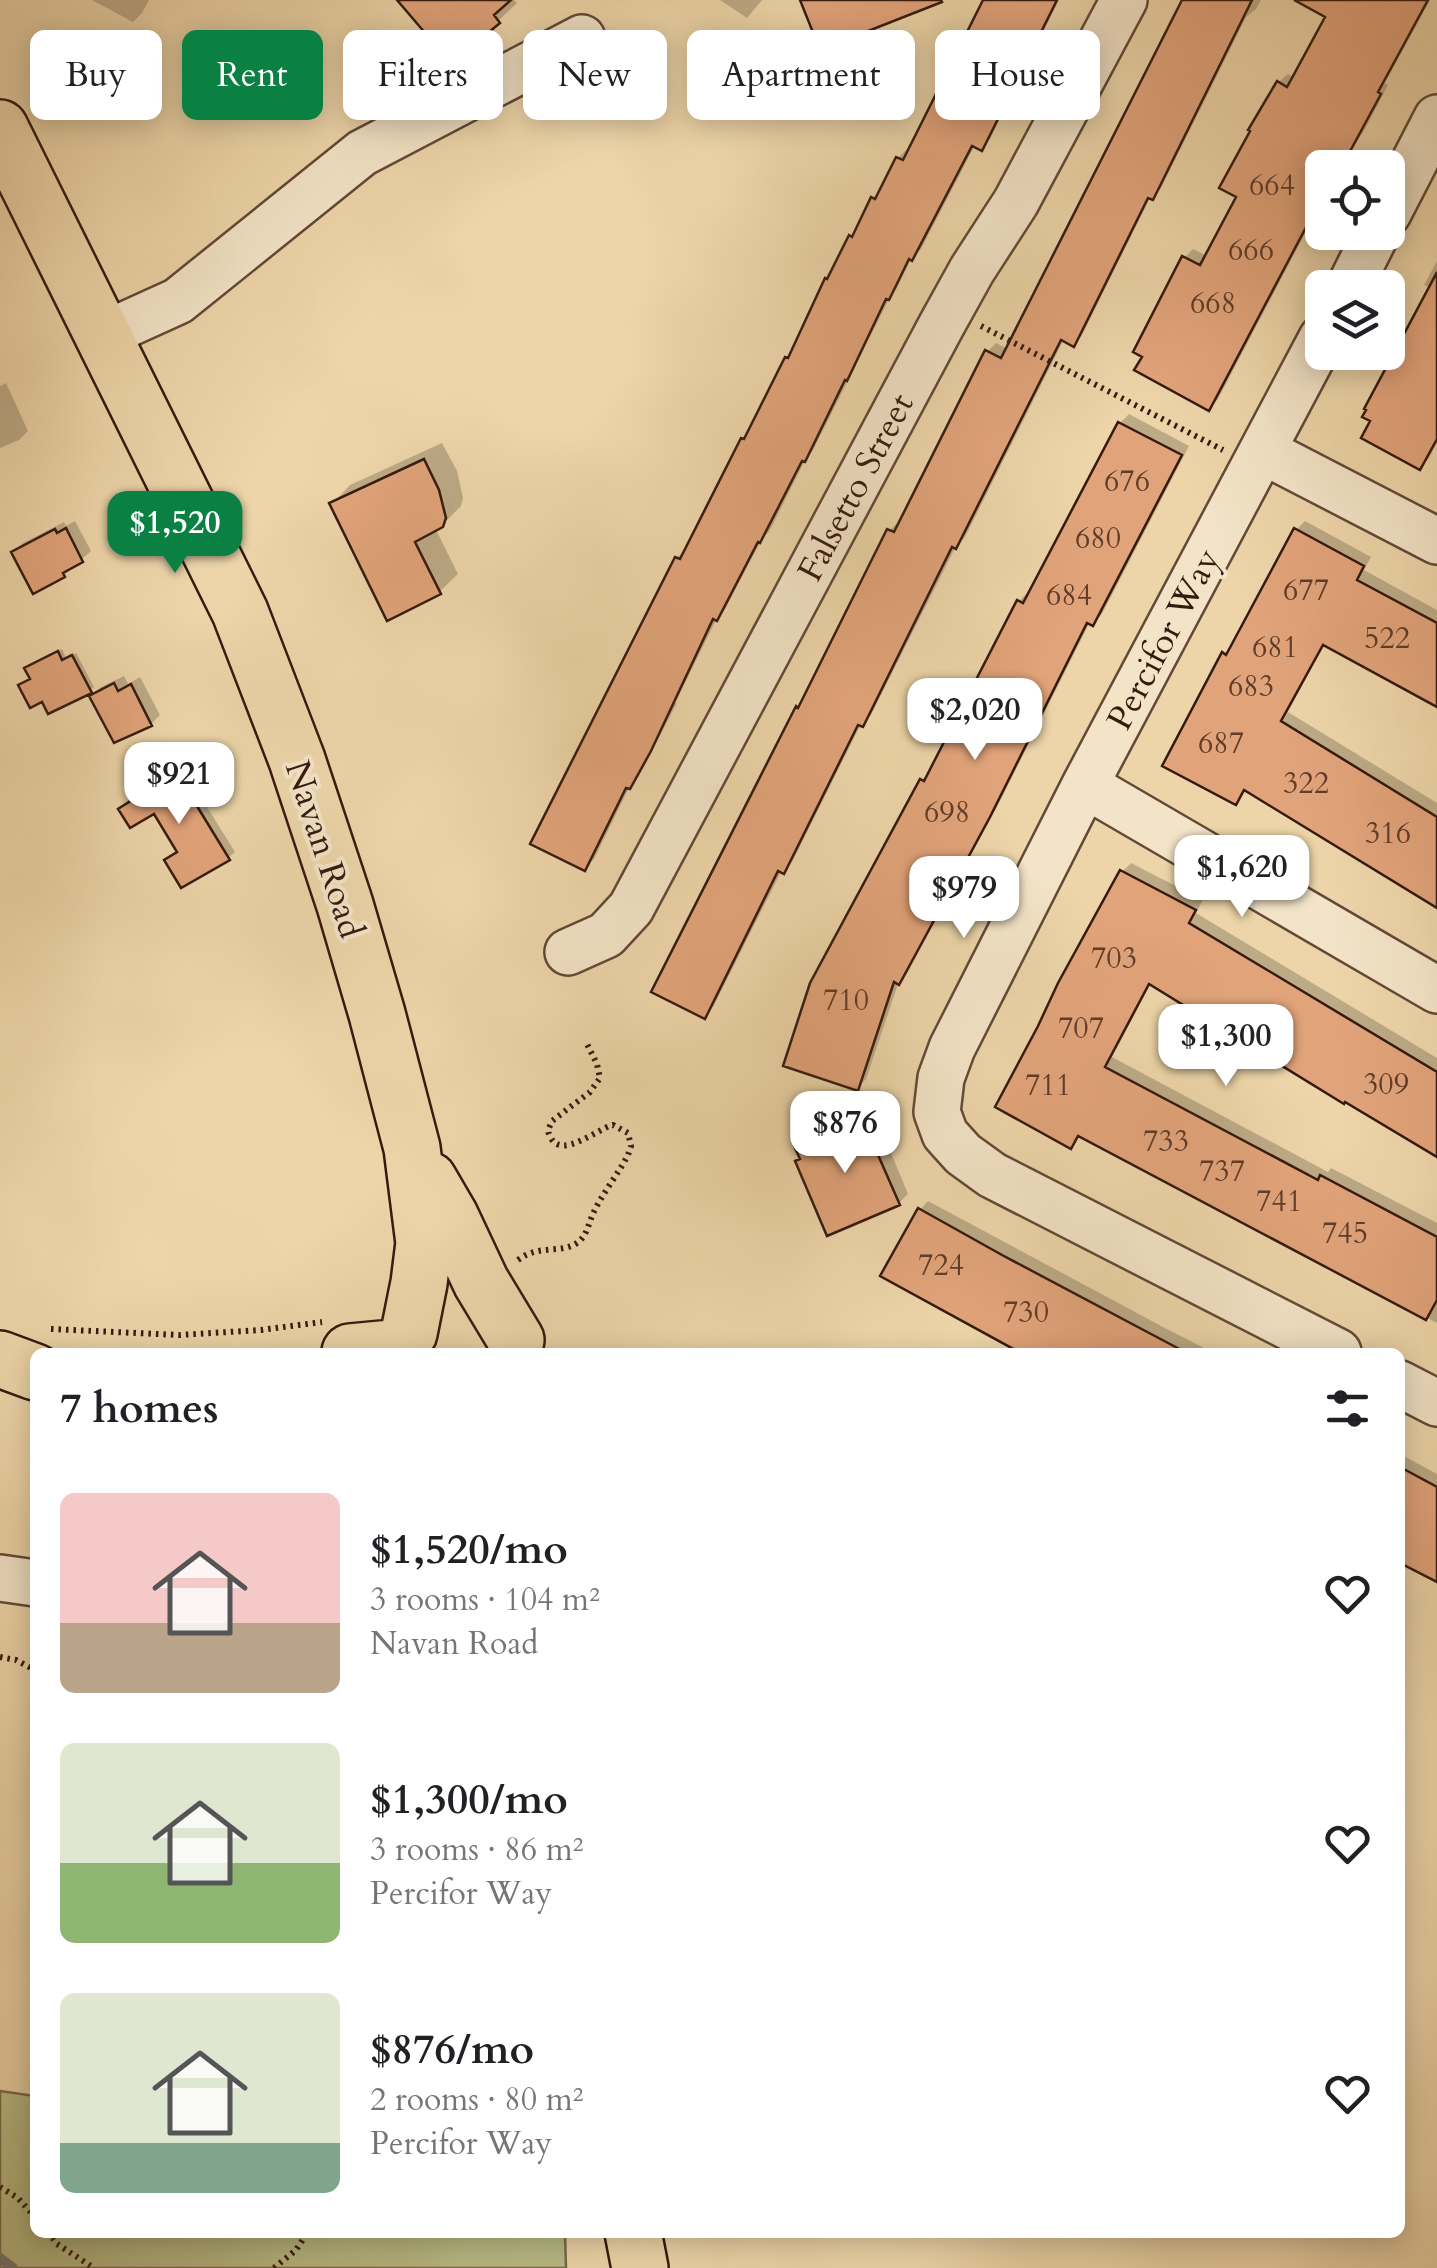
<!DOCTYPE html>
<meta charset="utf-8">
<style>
:root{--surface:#fff;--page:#f6f6f6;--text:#202124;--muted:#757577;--accent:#0b8043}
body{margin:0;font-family:Cardo,serif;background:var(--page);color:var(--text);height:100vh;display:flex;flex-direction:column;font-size:38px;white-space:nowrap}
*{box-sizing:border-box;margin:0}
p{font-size:32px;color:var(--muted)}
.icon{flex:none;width:55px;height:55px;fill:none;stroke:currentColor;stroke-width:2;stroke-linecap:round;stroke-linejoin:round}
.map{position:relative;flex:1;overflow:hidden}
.drawer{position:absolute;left:30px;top:1348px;width:1375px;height:890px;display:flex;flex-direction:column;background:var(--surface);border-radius:15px;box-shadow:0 5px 25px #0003}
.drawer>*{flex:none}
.banner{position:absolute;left:30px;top:30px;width:1378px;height:90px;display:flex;gap:20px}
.tools{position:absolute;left:1305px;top:150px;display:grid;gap:20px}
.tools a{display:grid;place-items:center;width:100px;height:100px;border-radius:15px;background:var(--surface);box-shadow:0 5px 25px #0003;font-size:50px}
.price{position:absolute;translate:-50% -85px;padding:0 22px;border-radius:20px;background:#fff;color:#222;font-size:32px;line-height:65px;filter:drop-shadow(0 2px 5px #0008)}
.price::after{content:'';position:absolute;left:50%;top:60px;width:30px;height:22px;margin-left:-15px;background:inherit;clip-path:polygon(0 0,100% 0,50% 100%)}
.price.on{background:var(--accent);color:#fff}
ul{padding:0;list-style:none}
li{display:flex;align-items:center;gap:30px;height:250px;padding:0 30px}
li span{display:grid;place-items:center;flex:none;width:280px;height:200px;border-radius:15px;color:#555}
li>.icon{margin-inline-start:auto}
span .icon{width:120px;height:120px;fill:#fffc;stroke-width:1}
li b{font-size:42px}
h2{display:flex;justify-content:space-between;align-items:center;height:120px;padding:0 30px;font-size:42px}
.pill{padding:0 35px;border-radius:15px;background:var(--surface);box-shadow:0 5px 25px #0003;font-size:35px;line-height:90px}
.pill.on{background:var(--accent);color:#fff}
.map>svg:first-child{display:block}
</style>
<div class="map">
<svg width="1437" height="2268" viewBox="0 0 1437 2268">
<rect width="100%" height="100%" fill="#edd5a9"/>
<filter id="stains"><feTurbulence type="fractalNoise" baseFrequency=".002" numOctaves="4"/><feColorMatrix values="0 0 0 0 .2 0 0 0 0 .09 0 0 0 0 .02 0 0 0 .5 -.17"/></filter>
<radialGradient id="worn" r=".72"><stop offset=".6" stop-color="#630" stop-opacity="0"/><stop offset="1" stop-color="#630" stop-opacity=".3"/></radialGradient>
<path fill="#b9bd87" stroke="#776c4b" stroke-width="2.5" d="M0,2091L35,2096V2232L565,2233L566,2268H0Z"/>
<path fill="#0003" d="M92,0H149L142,13L133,22Z
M400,0H514L517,3L498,21L429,33Z
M720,0H762L747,18Z
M987,0H1059L990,139L981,148L975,145L921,249L912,257L897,288L891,295L813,450L806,458L769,532L763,537L725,609L717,618L675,703H677L638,777L630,786L594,859L585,868L677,558L686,549L744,439L750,433L792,354L827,279L833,273L851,237L858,230L873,198L883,188L898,158L907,149L911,151Z
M1186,0H1261L1256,9L1246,17L1161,188L1150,198L1082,335L1074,344L1064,339L965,537L955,548L871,715L861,724L792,862L782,870L713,1007L704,1016L798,708L805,700L890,530L898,522L901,523L987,352L996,343L1008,349Z
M1322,0H1430L1385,83L1388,85L1365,129L1340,168H1322V201L1218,399L1209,408L1184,258L1193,249L1207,256L1239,196L1279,82L1288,74L1295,78L1328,16Z
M1437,261V443L1429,458L1420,467L1431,288L1424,285Z
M6,383L28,431L19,440L0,448V386Z
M1129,414L1189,446L1102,614L1093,623L1090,622L998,805L907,973L899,981L866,1079L857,1088L922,780L931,772L1019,601L1028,592L1031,594L1120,423Z
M442,443L457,471L463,498L461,506L442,525L435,528L458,574L439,592L332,504L350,485Z
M75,521L91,551L64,575L14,552L23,543L64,522L66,526Z
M1305,521L1371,557L1364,570L1437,610V704L1325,643L1288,712L1437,803V904L1247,789L1236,802L1224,654L1232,645L1296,530Z
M62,649L66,658L76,653L94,687L90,691L43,699L27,668Z
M124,676L128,684L140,677L160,715L151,724L115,740L92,696L101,687Z
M190,763L201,780L194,786L235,852L228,858L179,851L155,811L121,809L127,803Z
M1131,863L1203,900L1196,913L1437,1058V1154L1151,983L1112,1057L1328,1172L1331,1168L1437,1223V1323L1080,1134L1070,1146L1122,872Z
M872,1107L908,1194L899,1203L796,1144L805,1135Z
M928,1201L1163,1327L1212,1352H1025L884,1275L920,1210Z
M1400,1454L1437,1474V1579L1400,1559Z"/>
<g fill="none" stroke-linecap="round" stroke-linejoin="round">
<path stroke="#737870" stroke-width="10" d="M0,2258L13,2268"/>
</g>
<path fill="#e1a37a" stroke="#351a0f" stroke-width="2.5" d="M397,0H511L494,15L500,23L454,61L448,54L441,60L421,38L426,34Z
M800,0H941L942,2L820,50Z
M983,0H1057L982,151L972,146L912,261L909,259L889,300L886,299L847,381L845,380L805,462L802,461L760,543L758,542L717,621L713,619L651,751L630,789L626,788L585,871L530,844L675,557L680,559L741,438L744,439L785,357L788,358L825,278L827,279L849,235L852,237L871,197L875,199L896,157L903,160Z
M1182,0H1252L1153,200L1148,198L1074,347L1061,340L956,549L952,547L863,727L858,725L784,874L778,871L705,1019L651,992L796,706L798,708L887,529L894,532L985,350L1001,358Z
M1294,0H1428L1378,92L1381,94L1341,168H1322V197L1209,411L1134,370L1142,357L1133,352L1182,256L1200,265L1236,197L1219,188L1250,131L1248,130L1277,81L1287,87L1325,17Z
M1437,272V439L1420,470L1361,438L1370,421L1362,417L1366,410L1364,409Z
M1118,422L1182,455L1093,626L1087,623L990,817L899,985L894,982L858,1091L783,1066L810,983L920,779L924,781L1017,600L1023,603Z
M424,459L439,490L446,518L443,527L415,542L441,594L387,621L329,503Z
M66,528L83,562L63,573L65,577L33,594L11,552L55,529L57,533Z
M1294,528L1364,566L1357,580L1437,623V707L1323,645L1281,721L1437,817V908L1244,790L1236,805L1162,766L1222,652L1226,655Z
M58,651L62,660L72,655L92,693L48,714L42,702L30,708L18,685L30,679L24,668Z
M114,683L118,691L131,684L152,726L114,743L89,696Z
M176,772H186L196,788L189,793L230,860L181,888L164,860L177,852L154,814L130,828L118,809Z
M1120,870L1196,910L1189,923L1437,1072V1157L1345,1102L1344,1104L1149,984L1105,1067L1318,1180L1320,1175L1437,1237V1300L1426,1320L1078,1136L1071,1149L995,1107L1038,1026L1058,983Z
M863,1114L875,1148L900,1205L827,1236L795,1161L800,1159L793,1144Z
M918,1208L1002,1255L1185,1352H1019L880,1276Z
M1400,1467L1437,1487V1582L1400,1563Z"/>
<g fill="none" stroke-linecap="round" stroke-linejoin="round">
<g stroke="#634936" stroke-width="50">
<path id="minor" d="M1388,213L1437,118
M1349,288L1377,232
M103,335L178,301L362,153L582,38
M1322,338L1085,785L952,1048L941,1078L937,1112L945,1134L963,1154L992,1175L1338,1352
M1263,451L1437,541
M1085,785L1437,990
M568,952L606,935L631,908L941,326L972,270L1016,202L1124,0
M1400,1384L1437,1403
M0,1578L35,1583"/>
</g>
<g stroke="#351a0f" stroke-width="60">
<path id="major" d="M0,128L240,612L297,760L345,905L377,1014L412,1148L424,1243L419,1283L409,1333
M429,1180L450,1216L481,1282L516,1340
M350,1352L392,1348
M0,1359L35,1372
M633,2232L640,2268"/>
</g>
<path stroke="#351a0f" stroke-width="6" stroke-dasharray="2.5 5" stroke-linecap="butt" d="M981,326L1223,450
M518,1260C539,1244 560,1254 577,1243C586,1237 588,1226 592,1216C601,1195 617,1176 628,1155L631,1146L628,1133L613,1125C597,1129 562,1159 551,1138C546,1130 549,1129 552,1121L590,1092L600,1078L597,1064L586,1042
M51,1329L179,1335L261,1330L322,1322
M0,1657L16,1660L35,1670
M0,2187L18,2198L35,2217
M48,2232L57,2244L94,2268
M274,2268L296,2250L308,2232"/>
<use href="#minor" stroke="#f3e4c7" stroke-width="45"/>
<use href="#major" stroke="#edd5a9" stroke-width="55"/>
</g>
<g text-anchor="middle" stroke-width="8" stroke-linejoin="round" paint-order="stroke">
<g font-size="30" fill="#603c2a">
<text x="1272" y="195">664</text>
<text x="1251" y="260">666</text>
<text x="1213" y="313">668</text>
<text x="1127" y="491">676</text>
<text x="1098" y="548">680</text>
<text x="1306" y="600">677</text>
<text x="1069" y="605">684</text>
<text x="1387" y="648">522</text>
<text x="1275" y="657">681</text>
<text x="1251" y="696">683</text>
<text x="1221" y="753">687</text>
<text x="1306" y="793">322</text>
<text x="947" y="822">698</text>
<text x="1388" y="843">316</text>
<text x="1114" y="968">703</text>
<text x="846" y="1010">710</text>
<text x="1081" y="1038">707</text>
<text x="1386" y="1094">309</text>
<text x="1048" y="1095">711</text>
<text x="1166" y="1151">733</text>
<text x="1222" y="1181">737</text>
<text x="1279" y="1211">741</text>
<text x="1345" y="1243">745</text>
<text x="941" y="1275">724</text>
<text x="1026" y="1322">730</text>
</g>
<g font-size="35" fill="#351a0f" stroke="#f3e4c7">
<text transform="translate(855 487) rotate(-62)" y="12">Falsetto Street</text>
<text transform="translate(1163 639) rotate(-62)" y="12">Percifor Way</text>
<text transform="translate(325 849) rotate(72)" y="12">Navan Road</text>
</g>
</g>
<rect width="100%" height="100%" filter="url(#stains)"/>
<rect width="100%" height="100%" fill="url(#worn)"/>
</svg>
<div class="tools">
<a><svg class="icon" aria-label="locate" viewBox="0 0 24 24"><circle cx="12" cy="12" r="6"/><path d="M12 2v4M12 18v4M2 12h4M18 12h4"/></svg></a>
<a><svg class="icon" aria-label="layers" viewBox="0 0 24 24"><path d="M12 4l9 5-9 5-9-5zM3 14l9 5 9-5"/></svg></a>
</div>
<b class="price on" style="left:175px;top:576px">$1,520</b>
<b class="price" style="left:975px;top:763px">$2,020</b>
<b class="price" style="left:179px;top:827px">$921</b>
<b class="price" style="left:1242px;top:920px">$1,620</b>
<b class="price" style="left:964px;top:941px">$979</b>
<b class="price" style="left:1226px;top:1089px">$1,300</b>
<b class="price" style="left:845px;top:1176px">$876</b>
<div class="banner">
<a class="pill">Buy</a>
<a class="pill on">Rent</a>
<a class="pill">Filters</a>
<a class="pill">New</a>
<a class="pill">Apartment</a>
<a class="pill">House</a>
</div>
<section class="drawer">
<h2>7 homes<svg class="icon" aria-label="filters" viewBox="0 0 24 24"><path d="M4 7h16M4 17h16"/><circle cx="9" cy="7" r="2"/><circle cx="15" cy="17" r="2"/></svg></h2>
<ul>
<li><span style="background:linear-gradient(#f6c9c9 65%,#b9a48a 0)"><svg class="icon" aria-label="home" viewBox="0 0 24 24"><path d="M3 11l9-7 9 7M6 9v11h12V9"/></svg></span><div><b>$1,520/mo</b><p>3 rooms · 104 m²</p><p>Navan Road</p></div><svg class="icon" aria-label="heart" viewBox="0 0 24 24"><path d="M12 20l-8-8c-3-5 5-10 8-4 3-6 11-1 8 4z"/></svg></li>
<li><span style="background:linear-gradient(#dfe7d0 60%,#8fb573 0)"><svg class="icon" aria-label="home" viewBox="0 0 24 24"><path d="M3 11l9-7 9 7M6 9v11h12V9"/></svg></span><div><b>$1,300/mo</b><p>3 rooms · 86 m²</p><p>Percifor Way</p></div><svg class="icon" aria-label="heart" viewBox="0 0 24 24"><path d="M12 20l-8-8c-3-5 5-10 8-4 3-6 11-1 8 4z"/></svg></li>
<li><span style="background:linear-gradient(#dfe7d0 75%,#7fa58c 0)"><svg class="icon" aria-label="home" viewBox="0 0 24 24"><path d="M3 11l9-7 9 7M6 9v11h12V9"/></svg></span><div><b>$876/mo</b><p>2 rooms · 80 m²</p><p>Percifor Way</p></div><svg class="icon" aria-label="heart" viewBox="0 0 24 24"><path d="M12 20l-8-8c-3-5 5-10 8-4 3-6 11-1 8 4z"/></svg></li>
</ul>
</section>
</div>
